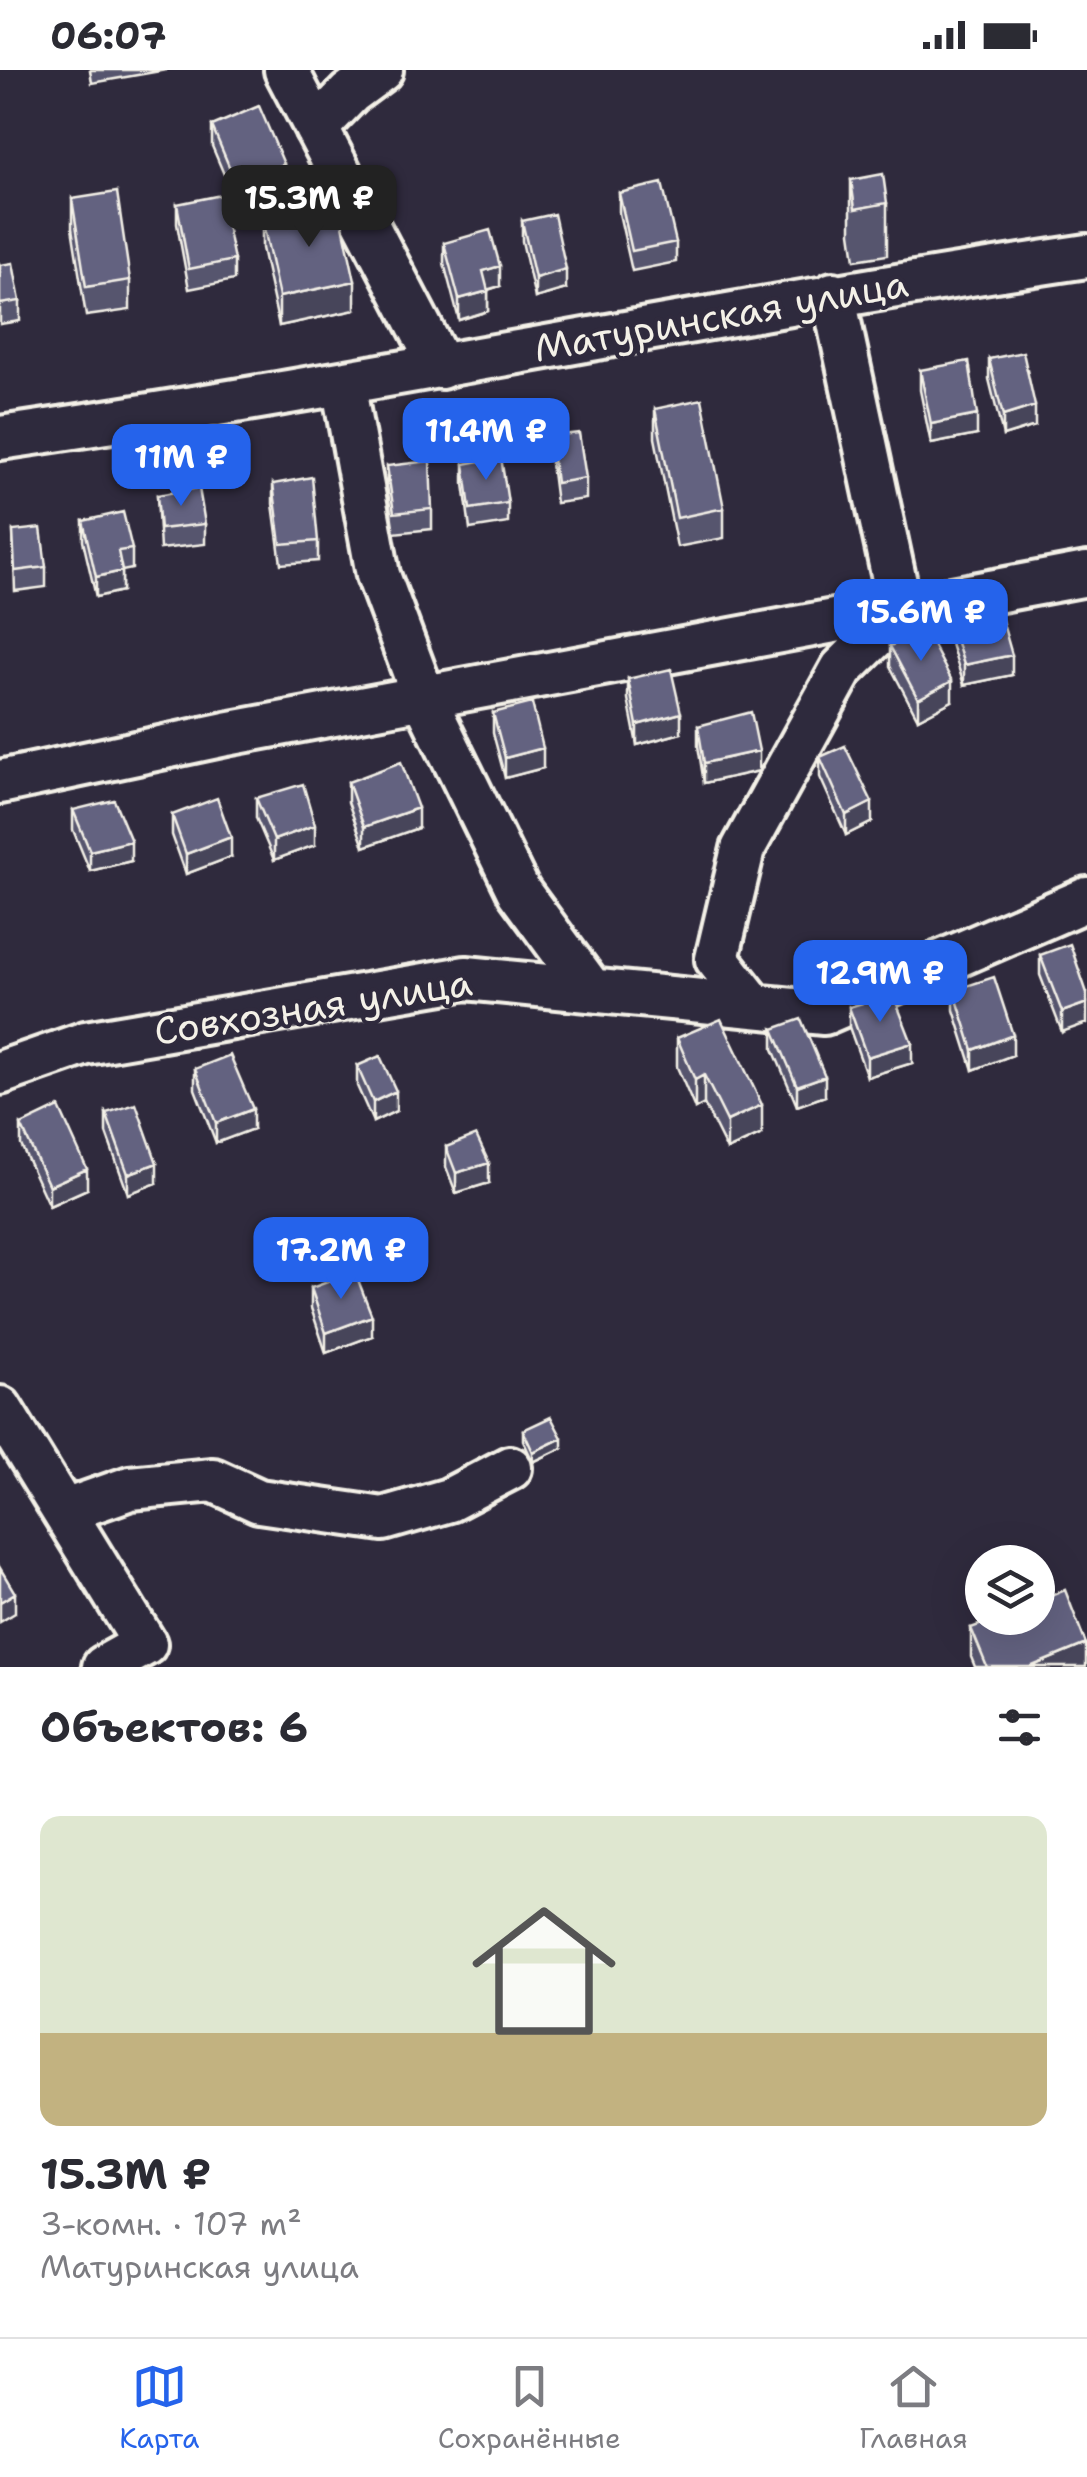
<!DOCTYPE html>
<html lang="ru">
<meta charset="utf-8">
<style>
:root{--surface:#fff;--page:#f7f7f7;--text:#2b2b33;--muted:#7c7c81;--line:#e1e1e2;--accent:#2563eb}
body{margin:0;font-family:"Shantell Sans",sans-serif;background:var(--page);color:var(--text);height:100vh;display:flex;flex-direction:column;font-size:38px;white-space:nowrap}
*{box-sizing:border-box;margin:0}
p{font-size:32px;color:var(--muted)}
.icon{flex:none;width:55px;height:55px;fill:none;stroke:currentColor;stroke-width:2;stroke-linecap:round;stroke-linejoin:round}
.map{position:relative;height:1597px;overflow:hidden}
.panel{display:flex;flex-direction:column;background:var(--surface);flex:1}
.panel>*{flex:none}
.tools{position:absolute;left:965px;top:1475px;display:grid;gap:20px}
.tools a{display:grid;place-items:center;width:90px;height:90px;border-radius:50%;background:var(--surface);box-shadow:0 10px 40px #0002;font-size:50px}
.price{position:absolute;translate:-50% -85px;padding:0 22px;border-radius:20px;background:var(--accent);color:#fff;font-size:32px;line-height:65px;filter:drop-shadow(0 2px 5px #0008)}
.price::after{content:'';position:absolute;left:50%;top:60px;width:30px;height:22px;margin-left:-15px;background:inherit;clip-path:polygon(0 0,100% 0,50% 100%)}
.price.current{background:#222;color:#fff}
ul{padding:0;list-style:none}
li{display:grid;align-content:center;gap:20px;height:530px;padding:0 40px}
li+li{border-top:2px solid var(--line)}
li span{display:grid;place-items:center;height:310px;border-radius:20px;color:#555}
li>.icon{margin-inline-start:auto}
span .icon{width:180px;height:180px;fill:#fffc;stroke-width:1}
li b{font-size:42px}
h2{display:flex;justify-content:space-between;align-items:center;height:120px;padding:0 40px;font-size:42px}
.status{display:flex;justify-content:space-between;align-items:center;height:70px;padding:0 50px;background:var(--surface);direction:ltr}
.status svg{height:28px;fill:currentColor}
.dock{display:flex;justify-content:space-around;align-items:center;height:140px;border-top:2px solid var(--line);background:var(--surface);font-size:28px;color:var(--muted)}
.dock a{display:grid;justify-items:center;gap:5px}
.dock .current{color:var(--accent)}
.map>svg:first-child{display:block}
</style>
<div class="status"><b>06:07</b><svg viewBox="0 0 49 12"><path d="M0 12V9h3v3zM5 12V6h3v6zM10 12V3h3v9zM15 12V0h3v12zM26 1h20v11H26zM47 4h2v5h-2z"/></svg></div>
<div class="map">
<svg width="1087" height="1597" viewBox="0 0 1087 1597">
<rect width="100%" height="100%" fill="#2f2a3d"/>
<filter id="ink" filterUnits="userSpaceOnUse"><feTurbulence type="fractalNoise" baseFrequency=".01" numOctaves="2"/><feDisplacementMap in="SourceGraphic" scale="20" xChannelSelector="R" yChannelSelector="G"/><feConvolveMatrix kernelMatrix="1 2 1 2 8 2 1 2 1" color-interpolation-filters="sRGB"/></filter>
<g filter="url(#ink)">
<g fill="none" stroke-linecap="round" stroke-linejoin="round">
<g stroke="#f4f1e8" stroke-width="50">
<path id="minor" d="M286,0L441,297
M316,58L350,23L381,0
M833,224L901,541
M343,313L378,505L424,628L519,822L591,920
M0,368C364,315 724,240 1087,186
M0,712L226,664L1087,504
M754,936L717,889L743,779L842,599L901,541
M0,1003L86,973L466,908L824,943L1087,829
M0,1338L145,1574L104,1597
M65,1441L130,1418L213,1410L259,1431L383,1449L449,1430L510,1398"/>
</g>
<use href="#minor" stroke="#2f2a3d" stroke-width="42"/>
</g>
<path fill="#56546e" stroke="#f4f1e8" stroke-width="2.5" d="M90,0H166L92,13Z
M212,56L284,114L237,135L212,76Z
M851,110L887,133V185L855,190L851,162Z
M619,123L676,172V192L632,201L619,143Z
M72,129L130,210V240L86,246L72,158Z
M177,134L234,190V210L189,219L177,154Z
M262,149L355,240L279,256L262,178Z
M522,151L566,219L535,228L522,171Z
M444,173L500,216L488,220V241L459,250L444,193Z
M0,195L20,231V251L0,254Z
M989,289L1035,356L1003,366L989,309Z
M920,300L977,365L931,374L920,320Z
M655,339L724,438V468L677,477L655,368Z
M550,366L586,408V429L556,433L550,386Z
M464,394L508,433V453L470,459L464,414Z
M387,396L432,439V459L394,463L387,416Z
M273,414L318,471V491L281,494L273,434Z
M157,425L205,454V474L160,479Z
M83,451L132,479V499L122,501V521L96,527L83,471Z
M13,461L46,497V517L15,521Z
M946,538L1012,605L964,615L946,558Z
M890,576L952,631L918,649L890,596Z
M628,609L681,663L637,675L628,629Z
M493,643L543,698L505,708L493,663Z
M698,656L759,701L704,713L698,676Z
M820,687L872,752L846,765L820,707Z
M348,712L418,758L364,777L348,732Z
M256,728L315,775L274,790L256,748Z
M73,740L131,791L90,801L73,760Z
M172,745L231,787L186,804L172,765Z
M1040,885L1087,923L1062,962L1040,905Z
M954,920L1013,985L973,1000L954,940Z
M849,937L912,993L867,1007L849,957Z
M773,959L825,1026L797,1036L773,979Z
M677,968L762,1064L727,1080L704,1034L695,1039L677,997Z
M357,996L396,1041L373,1052L357,1016Z
M195,999L253,1059L216,1073L195,1019Z
M106,1043L157,1113L128,1124L106,1063Z
M21,1055L87,1119L49,1136L21,1075Z
M446,1077L489,1113L456,1123L446,1097Z
M311,1218L372,1266L326,1283L311,1238Z
M523,1360L562,1378L533,1392L523,1370Z
M971,1558L1086,1597H975L971,1587Z"/>
<path fill="#46455a" stroke="#f4f1e8" stroke-width="2.5" d="M284,94V114L237,135V115Z
M500,196V216L483,221V201Z
M566,199V219L535,228V208Z
M355,211V240L279,256V227Z
M488,221V241L459,250V229Z
M1035,336V356L1003,366V346Z
M977,345V365L931,374V354Z
M122,501V521L96,527V507Z
M1012,585V605L964,615V595Z
M952,611V631L918,649V629Z
M681,643V663L637,675V655Z
M543,678V698L505,708V688Z
M759,681V701L704,713V693Z
M872,732V752L846,765V745Z
M418,738V758L364,777V757Z
M315,755V775L274,790V770Z
M231,767V787L186,804V784Z
M131,771V791L90,801V781Z
M1087,933V953L1062,962V942Z
M1013,965V985L973,1000V980Z
M912,973V993L867,1007V987Z
M704,1005V1034L695,1039V1010Z
M825,1006V1026L797,1036V1016Z
M396,1021V1041L373,1052V1032Z
M762,1035V1064L727,1080V1051Z
M253,1039V1059L216,1073V1053Z
M157,1093V1113L128,1124V1104Z
M489,1093V1113L456,1123V1103Z
M87,1099V1119L49,1136V1116Z
M372,1246V1266L326,1283V1263Z
M562,1368V1378L533,1392V1382Z
M15,1523V1543L0,1552V1532Z
M1086,1574V1597H1030Z"/>
<path fill="#646280" stroke="#f4f1e8" stroke-width="2.5" d="M259,36L284,94L237,115L212,56Z
M883,104L887,133L855,139L851,110Z
M662,113L676,172L632,181L619,123Z
M117,122L130,210L86,217L72,129Z
M221,125L234,190L189,199L177,134Z
M338,132L355,211L279,227L262,149Z
M554,144L566,199L535,208L522,151Z
M490,160L500,196L483,201L488,221L459,229L444,173Z
M13,193L20,231L0,234V195Z
M1023,282L1035,336L1003,346L989,289Z
M969,291L977,345L931,354L920,300Z
M702,329L724,438L677,448L655,339Z
M579,363L586,408L556,413L550,366Z
M501,387L508,433L470,439L464,394Z
M430,391L432,439L394,443L387,396Z
M312,407L318,471L281,474L273,414Z
M199,418L205,454L160,459L157,425Z
M123,442L132,479L118,481L122,501L96,507L83,451Z
M41,458L46,497L15,501L13,461Z
M996,529L1012,585L964,595L946,538Z
M925,560L952,611L918,629L890,576Z
M671,599L681,643L637,655L628,609Z
M532,633L543,678L505,688L493,643Z
M751,642L759,681L704,693L698,656Z
M845,676L872,732L846,745L820,687Z
M401,692L418,738L364,757L348,712Z
M303,714L315,755L274,770L256,728Z
M217,728L231,767L186,784L172,745Z
M114,730L131,771L90,781L73,740Z
M1070,874L1087,923V933L1062,942L1040,885Z
M994,907L1013,965L973,980L954,920Z
M893,924L912,973L867,987L849,937Z
M721,949L762,1035L727,1051L704,1005L695,1010L677,968Z
M801,949L825,1006L797,1016L773,959Z
M230,985L253,1039L216,1053L195,999Z
M380,986L396,1021L373,1032L357,996Z
M136,1034L157,1093L128,1104L106,1043Z
M59,1037L87,1099L49,1116L21,1055Z
M476,1065L489,1093L456,1103L446,1077Z
M355,1202L372,1246L326,1263L311,1218Z
M551,1347L562,1368L533,1382L523,1360Z
M0,1498L15,1523L0,1532Z
M1065,1520L1086,1574L1030,1597H987L971,1558L998,1548H1038V1531Z"/>
</g>
<g text-anchor="middle" stroke-width="8" stroke-linejoin="round" paint-order="stroke">
<g font-size="38" fill="#f4f1e8" stroke="#2f2a3d">
<text transform="translate(721 246) rotate(-10)" y="13">Матуринская улица</text>
<text transform="translate(313 937) rotate(-9)" y="13">Совхозная улица</text>
</g>
</g>
</svg>
<div class="tools">
<a><svg class="icon" aria-label="layers" viewBox="0 0 24 24"><path d="M12 4l9 5-9 5-9-5zM3 14l9 5 9-5"/></svg></a>
</div>
<b class="price current" style="left:309px;top:180px">15.3M ₽</b>
<b class="price" style="left:486px;top:413px">11.4M ₽</b>
<b class="price" style="left:181px;top:439px">11M ₽</b>
<b class="price" style="left:921px;top:594px">15.6M ₽</b>
<b class="price" style="left:880px;top:955px">12.9M ₽</b>
<b class="price" style="left:341px;top:1232px">17.2M ₽</b>
</div>
<section class="panel">
<h2>Объектов: 6<svg class="icon" aria-label="filters" viewBox="0 0 24 24"><path d="M4 7h16M4 17h16"/><circle cx="9" cy="7" r="2"/><circle cx="15" cy="17" r="2"/></svg></h2>
<ul>
<li><span style="background:linear-gradient(#dfe7d0 70%,#c2b280 0)"><svg class="icon" aria-label="home" viewBox="0 0 24 24"><path d="M3 11l9-7 9 7M6 9v11h12V9"/></svg></span><div><b>15.3M ₽</b><p>3-комн. · 107 m²</p><p>Матуринская улица</p></div></li>
</ul>
</section>
<nav class="dock">
<a class="current"><svg class="icon" aria-label="map" viewBox="0 0 24 24"><path d="M3 6l6-2 6 2 6-2v14l-6 2-6-2-6 2zM9 4v14M15 6v14"/></svg>Карта</a>
<a><svg class="icon" aria-label="saved" viewBox="0 0 24 24"><path d="M7 4h10v16l-5-4-5 4z"/></svg>Сохранённые</a>
<a><svg class="icon" aria-label="home" viewBox="0 0 24 24"><path d="M3 11l9-7 9 7M6 9v11h12V9"/></svg>Главная</a>
</nav>
